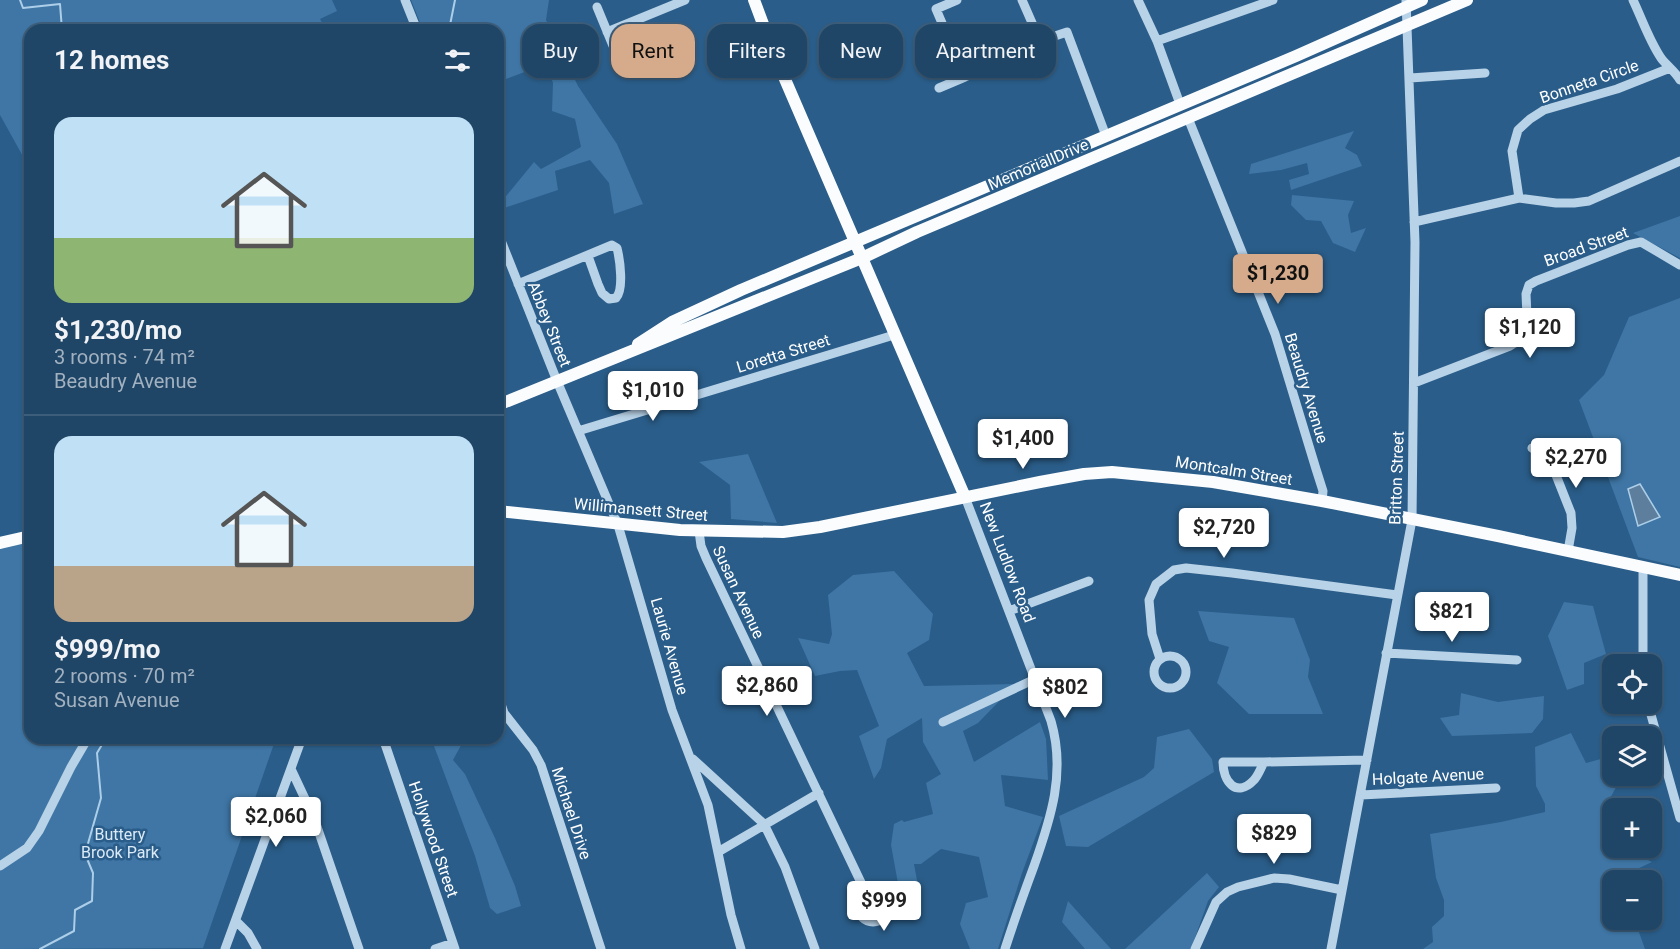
<!DOCTYPE html>
<meta charset="utf-8">
<style>
:root{--surface:#204667;--page:#284d6d;--text:#f1f3f6;--muted:#a2b1c0;--line:#3d5e7b;--accent:#d6ab8b}
body{margin:0;font-family:Roboto,sans-serif;background:var(--page);color:var(--text);height:100vh;display:flex;flex-direction:column;font-size:22px;white-space:nowrap}
*{box-sizing:border-box;margin:0}
p{font-size:20px;color:var(--muted)}
.icon{flex:none;width:33px;height:33px;fill:none;stroke:currentColor;stroke-width:2;stroke-linecap:round;stroke-linejoin:round}
.map{position:relative;flex:1;overflow:hidden}
.sheet{position:absolute;left:24px;top:24px;width:480px;height:720px;display:flex;flex-direction:column;background:var(--surface);border-radius:18px;box-shadow:0 2px 4px #0004,0 0 0 2px var(--line)}
.sheet>*{flex:none}
.top-card{position:absolute;left:522px;top:24px;width:570px;height:54px;display:flex;gap:12px}
.controls{position:absolute;left:1602px;top:654px;display:grid;gap:12px}
.controls a{display:grid;place-items:center;width:60px;height:60px;border-radius:12px;background:var(--surface);box-shadow:0 2px 4px #0004,0 0 0 2px var(--line);font-size:30px}
.price{position:absolute;translate:-50% -51px;padding:0 14px;border-radius:6px;background:#fff;color:#222;font-size:20px;line-height:39px;filter:drop-shadow(0 2px 3px #0008)}
.price::after{content:'';position:absolute;left:50%;top:36px;width:18px;height:14px;margin-left:-9px;background:inherit;clip-path:polygon(0 0,100% 0,50% 100%)}
.price.on{background:var(--accent);color:#111}
ul{padding:0;list-style:none}
li{display:grid;align-content:center;gap:12px;height:318px;padding:0 30px}
li+li{border-top:2px solid var(--line)}
li span{display:grid;place-items:center;height:186px;border-radius:18px;color:#555}
li>.icon{margin-inline-start:auto}
span .icon{width:108px;height:108px;fill:#fffc;stroke-width:1}
li b{font-size:26px}
h2{display:flex;justify-content:space-between;align-items:center;height:72px;padding:0 30px;font-size:26px}
.chip{padding:0 21px;border-radius:18px;background:var(--surface);box-shadow:0 2px 4px #0004,0 0 0 2px var(--line);font-size:21px;line-height:54px}
.chip.on{background:var(--accent);color:#111}
.map>svg:first-child{display:block}
</style>
<div class="map">
<svg width="1680" height="949" viewBox="0 0 1680 949">
<rect width="100%" height="100%" fill="#2a5d89"/>
<path fill="#3f76a5" d="M0,0H332L337,11L320,19L326,30H302L297,24L260,23L261,30H30V169L0,115Z
M411,0H549L546,20L578,86L617,144L643,204L614,214L609,183L590,160L555,171L558,190L498,210V206L534,162L541,169L581,147L575,119L552,111L553,83L546,64L498,82V30H423Z
M1354,131L1345,148L1357,155L1362,166L1291,190L1289,180L1309,174L1307,163L1281,170L1249,174L1251,164Z
M1292,195L1354,201L1348,215L1351,233L1366,228L1355,252L1333,243L1321,221L1306,220L1291,205Z
M1680,216V258L1633,233Z
M1680,298V567L1638,557L1579,400L1604,375L1629,317Z
M748,454L777,523L731,519L730,485L699,462Z
M30,538V738H276L203,948L0,949V545Z
M894,571L933,614L929,640L907,653L924,686L1016,684L978,723L963,731L974,762L1040,722L1046,739L1048,780L1001,775L1005,806L1043,817L1022,873L998,949H970L960,924L966,903L988,897L979,857L941,849L921,864H914L921,902L901,900L891,845L894,824L902,820L904,822L933,814L926,783L941,774L923,742L922,718L887,739L881,768L874,779L859,736L879,726L857,670L840,671L815,676L798,638L829,644L832,634L828,595L853,575Z
M1564,602L1593,606L1606,654L1584,663V684L1567,690L1548,636Z
M1198,611L1294,618L1310,660L1308,677L1323,714H1249L1217,683L1229,647L1209,641Z
M1461,693L1498,702L1544,696L1543,719L1532,733L1452,736L1440,718L1459,715Z
M1189,729L1212,759L1214,772L1088,847L1066,846L1059,816L1144,777L1154,768L1157,737Z
M1571,733L1586,763L1612,756V776H1622L1607,804L1612,848H1629L1630,851L1652,862L1637,869L1639,880H1612V920H1637L1635,921L1645,949H1423L1433,942L1432,927L1444,916V900L1436,878L1430,834L1501,822L1545,812V804L1536,786L1535,747Z
M431,738H465L453,760L465,774L495,838L515,886L521,906L497,914L490,908L475,856Z
M1207,873L1219,887L1208,901L1191,949H1125Z
M1068,901L1111,949H1085L1062,922Z"/>
<path fill="#5d7f9d" stroke="#adcee8" stroke-width="1.5" d="M1640,484L1660,517L1638,526L1628,489Z"/>
<g fill="none" stroke-linecap="round" stroke-linejoin="round">
<path stroke="#adcee8" stroke-width="2" d="M20,0L23,8L60,4L62,30
M449,30L455,0
M40,949L74,931L75,910L92,901L93,873L85,854L101,798L97,753L106,738H113"/>
<path stroke="#b8d2e8" stroke-width="9" d="M405,0L417,30
M957,0L936,9L965,77L1040,41L1067,32L1106,136
M1022,0L1040,41
M1138,0L1157,41L1180,104
M1633,0C1642,19 1649,40 1661,58C1667,66 1675,71 1680,80
M597,7L623,70
M607,32L685,0
M1157,41L1273,0
M1410,78L1485,73
M939,88L965,77
M1188,118L1275,334L1316,469L1323,491L1322,501
M1519,198L1512,151L1518,130L1530,119L1544,110L1617,89L1670,68
M1414,222L1519,198L1556,203H1574L1589,201L1680,161
M498,233L557,381L618,525L672,710L708,805L731,915L741,949
M518,284L612,245L617,248C620,260 624,290 616,298L609,299L602,293L598,284L588,256
M1527,316L1526,294L1529,285L1536,281L1628,245L1641,242L1680,265
M1414,383L1510,346L1518,341C1526,344 1532,347 1539,341C1541,331 1535,322 1527,316L1526,328L1518,341
M578,431L894,335
M1532,448L1550,460L1571,513L1572,528L1568,551
M965,497L1051,721C1066,772 1051,818 1034,866C1024,893 1014,921 1005,949
M699,531L701,546L706,558L866,893
M1643,568V664
M1009,611L1089,581
M1386,653L1517,660
M1154 672a16 16 0 1 1 32 0a16 16 0 1 1-32 0Z
M1160,659L1152,634L1149,600L1156,584L1174,570L1186,568L1232,573L1397,595
M498,695L504,713L533,750L541,765L601,949
M1648,704L1680,818
M943,722L1035,679
M383,738L455,949
M693,759L764,824L785,867L815,949
M1264,762H1223C1223,781 1236,799 1254,780C1258,776 1261,768 1264,762L1367,760
M291,769L314,818L359,949
M1361,795L1496,788
M718,852L819,793
M0,866L27,848L39,831L71,767L88,738
M858 907a15 15 0 1 1 30 0a15 15 0 1 1-30 0Z
M236,921L248,933L257,949
M225,949L302,738
M435,949L453,943
M1195,949L1216,902L1227,892L1238,887L1274,878L1289,879L1342,890
M1331,949L1412,520L1415,242L1406,0"/>
<path stroke="#fafcfe" stroke-width="12" d="M754,0L775,56L965,497
M638,344L672,322L741,290L1296,56L1422,0
M498,405L862,258L917,232L1467,0
M498,511L680,530L783,532L820,527L1040,482L1084,474L1112,472L1213,482L1322,501L1498,536L1680,575
M0,543L30,536"/>
</g>
<g text-anchor="middle" stroke-width="5" stroke-linejoin="round" paint-order="stroke">
<g font-size="16" fill="#fff" stroke="#2a5d89">
<text transform="translate(1589 81) rotate(-19)" y="6">Bonneta Circle</text>
<text transform="translate(1038 164) rotate(-23)" y="6">Memorial Drive</text>
<text transform="translate(1586 246) rotate(-20)" y="6">Broad Street</text>
<text transform="translate(550 324) rotate(68)" y="6">Abbey Street</text>
<text transform="translate(783 353) rotate(-17)" y="6">Loretta Street</text>
<text transform="translate(1307 388) rotate(73)" y="6">Beaudry Avenue</text>
<text transform="translate(1234 470) rotate(9)" y="6">Montcalm Street</text>
<text transform="translate(1396 478) rotate(-88)" y="6">Britton Street</text>
<text transform="translate(641 509) rotate(5)" y="6">Willimansett Street</text>
<text transform="translate(1008 562) rotate(69)" y="6">New Ludlow Road</text>
<text transform="translate(739 592) rotate(65)" y="6">Susan Avenue</text>
<text transform="translate(670 646) rotate(74)" y="6">Laurie Avenue</text>
<text transform="translate(1428 776) rotate(-3)" y="6">Holgate Avenue</text>
<text transform="translate(572 813) rotate(72)" y="6">Michael Drive</text>
<text transform="translate(434 839) rotate(71)" y="6">Hollywood Street</text>
</g>
<g font-size="16" fill="#dbeaf7" stroke="#2a5d89">
<text x="120" y="840">Buttery<tspan x="120" dy="18">Brook Park</tspan></text>
</g>
</g>
</svg>
<div class="controls">
<a><svg class="icon" aria-label="locate" viewBox="0 0 24 24"><circle cx="12" cy="12" r="6"/><path d="M12 2v4M12 18v4M2 12h4M18 12h4"/></svg></a>
<a><svg class="icon" aria-label="layers" viewBox="0 0 24 24"><path d="M12 4l9 5-9 5-9-5zM3 14l9 5 9-5"/></svg></a>
<a>+</a>
<a>−</a>
</div>
<b class="price on" style="left:1278px;top:305px">$1,230</b>
<b class="price" style="left:1530px;top:359px">$1,120</b>
<b class="price" style="left:653px;top:422px">$1,010</b>
<b class="price" style="left:1023px;top:470px">$1,400</b>
<b class="price" style="left:1576px;top:489px">$2,270</b>
<b class="price" style="left:1224px;top:559px">$2,720</b>
<b class="price" style="left:1452px;top:643px">$821</b>
<b class="price" style="left:767px;top:717px">$2,860</b>
<b class="price" style="left:1065px;top:719px">$802</b>
<b class="price" style="left:276px;top:848px">$2,060</b>
<b class="price" style="left:1274px;top:865px">$829</b>
<b class="price" style="left:884px;top:932px">$999</b>
<div class="top-card">
<a class="chip">Buy</a>
<a class="chip on">Rent</a>
<a class="chip">Filters</a>
<a class="chip">New</a>
<a class="chip">Apartment</a>
</div>
<section class="sheet">
<h2>12 homes<svg class="icon" aria-label="filters" viewBox="0 0 24 24"><path d="M4 7h16M4 17h16"/><circle cx="9" cy="7" r="2"/><circle cx="15" cy="17" r="2"/></svg></h2>
<ul>
<li><span style="background:linear-gradient(#bfe0f5 65%,#8fb573 0)"><svg class="icon" aria-label="home" viewBox="0 0 24 24"><path d="M3 11l9-7 9 7M6 9v11h12V9"/></svg></span><div><b>$1,230/mo</b><p>3 rooms · 74 m²</p><p>Beaudry Avenue</p></div></li>
<li><span style="background:linear-gradient(#bfe0f5 70%,#b9a48a 0)"><svg class="icon" aria-label="home" viewBox="0 0 24 24"><path d="M3 11l9-7 9 7M6 9v11h12V9"/></svg></span><div><b>$999/mo</b><p>2 rooms · 70 m²</p><p>Susan Avenue</p></div></li>
</ul>
</section>
</div>
